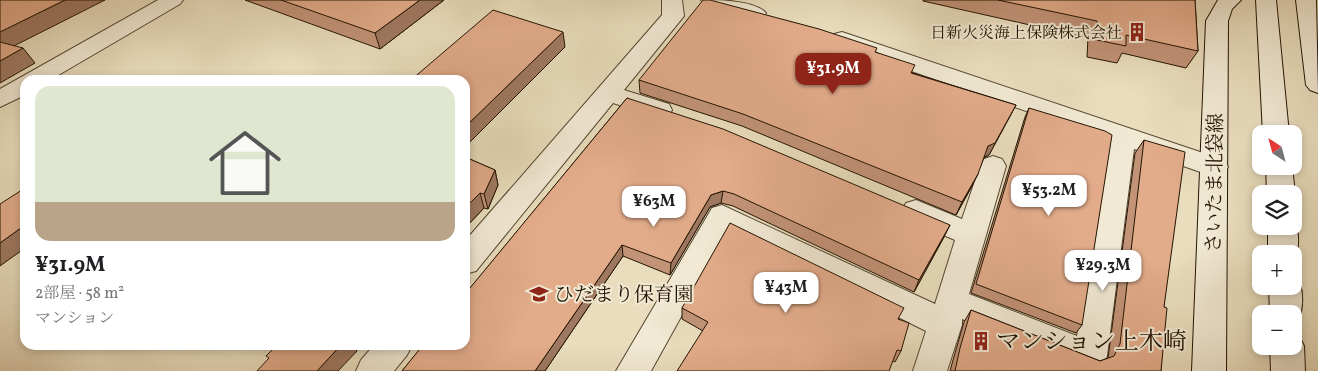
<!DOCTYPE html>
<html lang="ja">
<meta charset="utf-8">
<style>
:root{--surface:#fff;--page:#f2f2f2;--text:#202124;--muted:#757577;--accent:#8f2418}
body{margin:0;font-family:Vollkorn,"Noto Serif JP",serif;background:var(--page);color:var(--text);height:100vh;display:flex;flex-direction:column;font-size:19px;white-space:nowrap}
*{box-sizing:border-box;margin:0}
p{font-size:16px;color:var(--muted)}
.icon{flex:none;width:28px;height:28px;fill:none;stroke:currentColor;stroke-width:2;stroke-linecap:round;stroke-linejoin:round}
.map{position:relative;flex:1;overflow:hidden}
.drawer{position:absolute;left:20px;top:75px;width:450px;height:275px;display:flex;flex-direction:column;background:var(--surface);border-radius:15px;box-shadow:0 2px 8px #0003}
.drawer>*{flex:none}
.needle{width:32px;rotate:324deg}
.buttons{position:absolute;left:1252px;top:125px;display:grid;gap:10px}
.buttons a{display:grid;place-items:center;width:50px;height:50px;border-radius:10px;background:var(--surface);box-shadow:0 2px 8px #0003;font-size:25px}
.price{position:absolute;translate:-50% -42px;padding:0 11px;border-radius:10px;background:#fff;color:#222;font-size:16px;line-height:32px;filter:drop-shadow(0 1px 2px #0008)}
.price::after{content:'';position:absolute;left:50%;top:30px;width:15px;height:11px;margin-left:-8px;background:inherit;clip-path:polygon(0 0,100% 0,50% 100%)}
.price.on{background:var(--accent);color:#fff}
ul{padding:0;list-style:none}
li{display:grid;align-content:center;gap:10px;height:265px;padding:0 15px}
li span{display:grid;place-items:center;height:155px;border-radius:15px;color:#555}
li>.icon{margin-inline-start:auto}
span .icon{width:90px;height:90px;fill:#fffc;stroke-width:1}
li b{font-size:21px}
.map>svg:first-child{display:block}
</style>
<div class="map">
<svg width="1318" height="371" viewBox="0 0 1318 371">
<rect width="100%" height="100%" fill="#e9ddbd"/>
<filter id="stains"><feTurbulence type="fractalNoise" baseFrequency=".004" numOctaves="4"/><feColorMatrix values="0 0 0 0 .2 0 0 0 0 .09 0 0 0 0 .02 0 0 0 .5 -.17"/></filter>
<radialGradient id="worn" r=".72"><stop offset=".6" stop-color="#630" stop-opacity="0"/><stop offset="1" stop-color="#630" stop-opacity=".3"/></radialGradient>
<g fill="none" stroke-linecap="round" stroke-linejoin="round">
<g stroke="#544631" stroke-width="2">
<path id="minor" d="M158,0H183L180,4L50,80H25V95L0,107V89Z
M662,0H682L684,16L624,90L669,104L672,110L669,116L660,118L613,103L476,271L465,274V241L662,15Z
M701,0C717,0 755,0 766,13L763,18L755,19L704,4Z
M842,32L1224,160L1228,167L1224,174L1215,177L1134,149L1107,356L1102,367L1090,371L962,319V325L947,371H913L926,331L728,232L651,371H616L712,208L722,205L935,304L955,240L906,219L902,211L906,203L916,200L962,219L980,166L984,159L993,156L1002,159L1006,166L969,294L1077,336L1109,140L834,44L831,39L834,34Z
M374,345H412L407,355L394,371H356L361,360Z"/>
</g>
<g stroke="#231402" stroke-width="2">
<path id="secondary" d="M1218,0H1241L1232,9L1228,21L1226,371H1192L1206,21Z
M1256,0H1276L1289,134H1263Z
M1296,0H1316L1318,93L1310,90L1306,85Z
M1266,166H1292L1295,194L1294,196V194H1267Z
M1294,221C1300,232 1299,251 1294,262V254H1268V226H1294Z
M1294,276C1306,286 1303,311 1297,324L1294,325V314H1270L1269,286H1294Z
M1294,334L1299,336L1304,346L1305,371H1271L1270,346H1294Z"/>
</g>
<use href="#minor" fill="#f1e9d4" fill-rule="evenodd"/>
<use href="#secondary" fill="#f1e9d4" fill-rule="evenodd"/>
</g>
<path fill="#c29377" stroke="#231402" d="M245,0H444L380,49Z
M923,0H1195L1198,51L1186,68L1122,53L1117,63L1087,57L1088,38L923,1Z
M876,52L913,73L1016,105L989,155L984,158L972,186L956,215L742,126L640,93L639,80Z
M627,98L944,237L914,292L733,206L721,203L710,207L670,275L623,256L545,371H402Z
M1029,108L1082,325L1076,333L971,293L1025,117Z
M1144,140L1164,307L1161,371H950L953,360L964,322L971,310L1100,361L1108,358L1135,153Z
M465,157L495,170L498,185L488,209L484,208L465,228Z
M682,308L899,319L901,351L895,362L893,361L703,331L682,319Z"/>
<path fill="#9e7861" stroke="#231402" d="M65,0H105L0,53V32Z
M420,0H444L380,49L375,33Z
M563,32L565,47L465,147V127Z
M23,48L35,63L0,83V61Z
M1016,105L989,155L982,158L988,146Z
M495,170L498,185L488,209L484,194Z
M978,174L972,186L956,215L962,202Z
M723,191L721,203L710,207L670,275L671,263L711,195Z
M480,193L484,208L465,228V208Z
M25,225V248L0,266V243Z
M950,225L944,237L914,292L919,280Z
M622,245L623,256L545,371H535Z
M341,345H355L354,347L357,351L338,371H317Z"/>
<path fill="#e2ab8a" stroke="#231402" d="M0,0H65L0,32Z
M281,0H420L375,33Z
M703,0H710L819,29L877,48L875,52L915,65L911,73L1016,105L995,143L988,146L978,174L962,202L743,114L639,80Z
M998,0H1195L1198,51L1126,35V46L1097,40V21Z
M493,10L563,32L465,127V80H411Z
M0,42L23,48L0,61Z
M627,98L723,129L950,225L919,280L734,194L723,191L711,195L671,263L622,245L535,371H402L423,345H465V294Z
M1029,108L1105,131L1112,135L1082,325L976,284Z
M1144,140L1185,152L1164,307L1167,308L1161,371H955L960,348L971,310L1100,361L1114,356L1120,344Z
M465,157L495,170L484,194L480,193L465,208Z
M25,188V225L0,243V204Z
M730,223L904,308L898,319L909,323L901,351L897,350L889,371H677L708,322L682,308Z
M277,345H341L317,371H257L269,358L266,356Z"/>
<defs>
<g id="building-bare" transform="scale(1.5)"><path d="M-4-6H4V6H1V3H-1V6H-4ZM-2.5-4.3h1.7v1.8h-1.7ZM.8-4.3h1.7v1.8H.8ZM-2.5-1h1.7V.8h-1.7ZM.8-1h1.7V.8H.8Z" fill="#8f2418" stroke="#f1e9d4" stroke-width="2.5" paint-order="stroke"/></g>
<g id="school-bare" transform="scale(1.5)"><path d="M0-5L7-2L0 1L-7-2ZM-4 1L0 2.5L4 1V4Q0 6-4 4Z" fill="#8f2418" stroke="#f1e9d4" stroke-width="2.5" paint-order="stroke"/></g>
</defs>
<g fill-rule="evenodd">
<use href="#building-bare" x="1137" y="32"/>
<use href="#school-bare" x="539" y="294"/>
<use href="#building-bare" x="981" y="341"/>
</g>
<g text-anchor="middle" stroke-width="4" stroke-linejoin="round" paint-order="stroke">
<g font-size="16" fill="#231402" stroke="#f1e9d4" text-anchor="end">
<text x="1122" y="38">日新火災海上保険株式会社</text>
</g>
<g font-size="20" fill="#231402" stroke="#f1e9d4">
<text transform="translate(1214 183) rotate(-89)" y="7">さいたま北袋線</text>
</g>
<g font-size="20" fill="#231402" stroke="#f1e9d4" text-anchor="start">
<text x="554" y="301">ひだまり保育園</text>
</g>
<g font-size="24" fill="#231402" stroke="#f1e9d4" text-anchor="start">
<text x="996" y="349">マンション上木崎</text>
</g>
</g>
<rect width="100%" height="100%" filter="url(#stains)"/>
<rect width="100%" height="100%" fill="url(#worn)"/>
</svg>
<div class="buttons">
<a><svg class="needle" viewBox="-14 -14 28 28"><path d="M0-13l5 13h-10z" fill="#e53935"/><path d="M0 13l5-13h-10z" fill="#757577"/></svg></a>
<a><svg class="icon" aria-label="layers" viewBox="0 0 24 24"><path d="M12 4l9 5-9 5-9-5zM3 14l9 5 9-5"/></svg></a>
<a>+</a>
<a>−</a>
</div>
<b class="price on" style="left:833px;top:95px">¥31.9M</b>
<b class="price" style="left:1049px;top:217px">¥53.2M</b>
<b class="price" style="left:654px;top:228px">¥63M</b>
<b class="price" style="left:1103px;top:292px">¥29.3M</b>
<b class="price" style="left:786px;top:314px">¥43M</b>
<section class="drawer">
<ul>
<li><span style="background:linear-gradient(#dfe7d0 75%,#b9a48a 0)"><svg class="icon" aria-label="home" viewBox="0 0 24 24"><path d="M3 11l9-7 9 7M6 9v11h12V9"/></svg></span><div><b>¥31.9M</b><p>2部屋 · 58 m²</p><p>マンション</p></div></li>
</ul>
</section>
</div>
